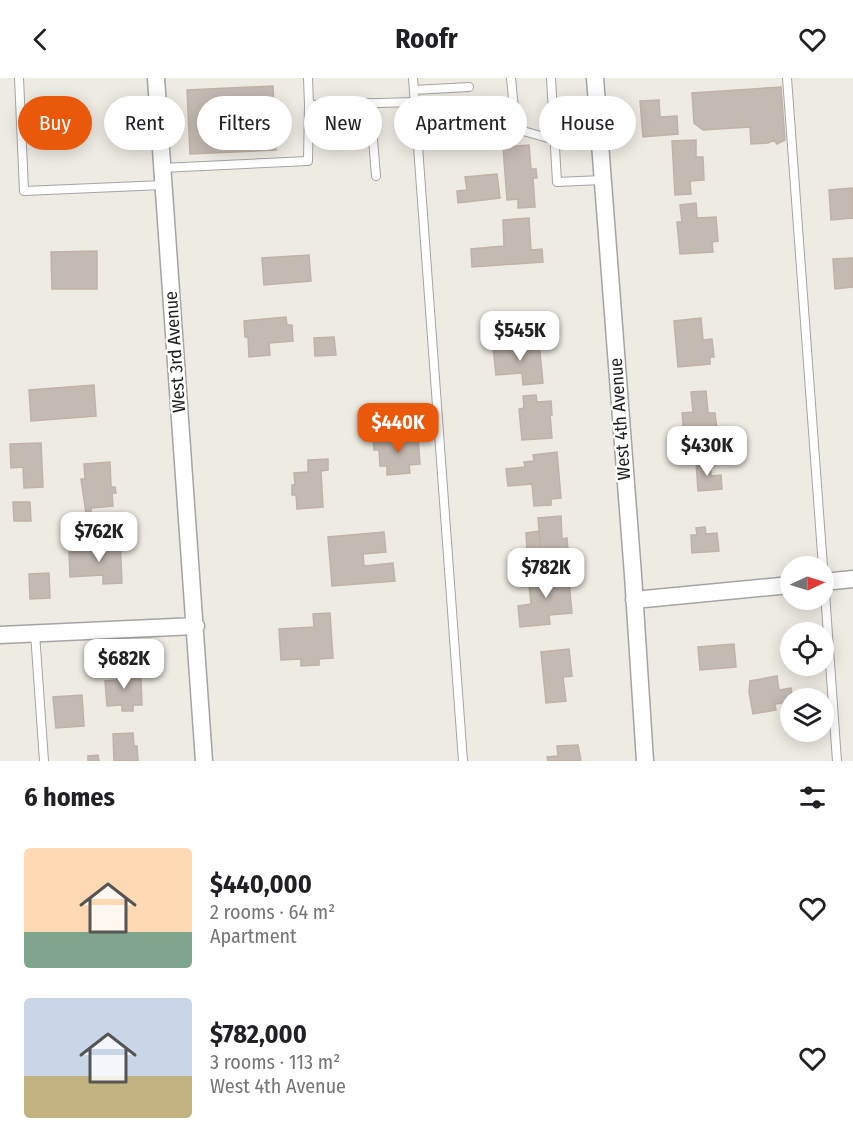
<!DOCTYPE html>
<meta charset="utf-8">
<style>
:root{--surface:#fff;--page:#f2f2f2;--text:#202124;--muted:#757577;--accent:#ea580c}
body{margin:0;font-family:"Fira Sans Condensed",sans-serif;background:var(--page);color:var(--text);height:100vh;display:flex;flex-direction:column;font-size:22px;white-space:nowrap}
*{box-sizing:border-box;margin:0}
p{font-size:20px;color:var(--muted)}
.icon{flex:none;width:33px;height:33px;fill:none;stroke:currentColor;stroke-width:2;stroke-linecap:round;stroke-linejoin:round}
.map{position:relative;height:683px;overflow:hidden}
.drawer{display:flex;flex-direction:column;background:var(--surface);flex:1}
.drawer>*{flex:none}
.guide{position:absolute;left:18px;top:18px;width:818px;height:54px;display:flex;gap:12px}
.needle{width:39px;rotate:86deg}
.tools{position:absolute;left:780px;top:478px;display:grid;gap:12px}
.tools a{display:grid;place-items:center;width:54px;height:54px;border-radius:50%;background:var(--surface);box-shadow:0 3px 15px #0003;font-size:30px}
.price{position:absolute;translate:-50% -51px;padding:0 14px;border-radius:12px;background:#fff;color:#222;font-size:20px;line-height:39px;filter:drop-shadow(0 2px 3px #0008)}
.price::after{content:'';position:absolute;left:50%;top:36px;width:18px;height:14px;margin-left:-9px;background:inherit;clip-path:polygon(0 0,100% 0,50% 100%)}
.price.active{background:var(--accent);color:#fff}
ul{padding:0;list-style:none}
li{display:flex;align-items:center;gap:18px;height:150px;padding:0 24px}
li span{display:grid;place-items:center;flex:none;width:168px;height:120px;border-radius:6px;color:#555}
li>.icon{margin-inline-start:auto}
span .icon{width:72px;height:72px;fill:#fffc;stroke-width:1}
li b{font-size:26px}
h2{display:flex;justify-content:space-between;align-items:center;height:72px;padding:0 24px;font-size:26px}
.tag{padding:0 21px;border-radius:27px;background:var(--surface);box-shadow:0 3px 15px #0003;font-size:21px;line-height:54px}
.tag.active{background:var(--accent);color:#fff}
header{display:flex;justify-content:space-between;align-items:center;height:78px;padding:0 24px;background:var(--surface);font-size:27px;font-weight:700}
.map>svg:first-child{display:block}
</style>
<header><svg class="icon" aria-label="back" viewBox="0 0 24 24"><path d="M15 5l-7 7 7 7"/></svg>Roofr<svg class="icon" aria-label="heart" viewBox="0 0 24 24"><path d="M12 20l-8-8c-3-5 5-10 8-4 3-6 11-1 8 4z"/></svg></header>
<div class="map">
<svg width="853" height="683" viewBox="0 0 853 683">
<rect width="100%" height="100%" fill="#eeebe3"/>
<path fill="#c3bab2" stroke="#c0b2a5" stroke-width="1.5" d="M273,8L276,72L190,76L187,12Z
M781,9L785,62L777,66L774,62L768,65L751,66L750,49L703,52L694,45L692,15Z
M659,22L660,39L677,38L678,56L643,59L640,23Z
M696,62V79H703L704,102L690,103L691,116L675,117L672,63Z
M529,67L531,91H536L537,100H533L535,129L518,130V121L507,122L503,69Z
M497,96L500,120L458,125L457,113L467,112L465,99Z
M853,110V140L831,142L829,112Z
M696,125L697,140L716,139L718,163L712,164L713,174L680,176L677,144H682L680,127Z
M529,140L531,172L542,171L543,184L472,189L471,171L504,168L503,142Z
M97,173V211H52L51,174Z
M309,177L311,203L264,207L262,180Z
M853,180V209L835,211L833,181Z
M286,239L287,247H292L293,263L269,265L270,277L249,279L248,259H245L244,243Z
M701,240L703,262L712,261L714,279H710V286L678,289L674,243Z
M334,259L336,277L315,278L314,260Z
M539,264L543,305L523,307L522,295L496,297L493,269Z
M94,307L96,338L31,343L29,312Z
M706,313L708,335H715L717,352L684,355L682,335L693,334L691,314Z
M536,317L537,324L551,323L552,337H550L552,360L522,362L519,331L524,330L523,318Z
M418,359L420,386L409,387L410,395L387,397V388H380L379,372H374L373,362Z
M41,365L43,409L24,410L23,389L11,390L10,366Z
M557,374L561,420L551,421V427L534,428L532,406L508,408L506,391L525,389L524,384L534,383L533,377Z
M328,381V392L321,393L323,429L297,431L296,417H292V407H295L294,395L308,394V382Z
M710,382L711,398L721,397L722,411L698,413L696,383Z
M110,384L111,409H115L116,415H112L113,428L91,430V435H86L81,401H85L84,386Z
M13,424H30L31,443H14Z
M561,438L562,461L567,460L568,472L541,474L538,440Z
M705,449L706,456L717,455L719,473L692,475L691,457H697L696,450Z
M539,453L542,490L513,493L512,473L527,472L526,455Z
M384,454L386,474L363,476L364,488L393,485L395,503L332,508L328,459Z
M120,462L122,505L103,506V497L70,499L69,474L102,473L101,463Z
M565,494L566,505H569L572,535L549,537L550,546L520,549L518,528L531,526L528,497Z
M49,495L50,520L30,521L29,496Z
M330,535L333,580L319,581V587L301,588V581L281,582L279,551L314,549L313,536Z
M734,566L736,589L700,592L698,569Z
M569,571L572,598L563,599L566,623L546,625L541,574Z
M130,585V589L127,590L128,601H141L142,627H133V633H122V627L107,628L105,603L117,602L116,586Z
M777,598L779,612L791,610L793,621H790V624L775,626L776,632L753,636L749,614L750,603Z
M82,617L84,648L56,650L53,619Z
M133,655L134,668H137L138,683H114L113,656Z
M578,667L581,683H548L547,679L558,678L557,668Z
M98,677L99,683H88V678Z"/>
<g fill="none" stroke-linecap="round" stroke-linejoin="round">
<g stroke="#a4a4a4" stroke-width="10">
<path id="lane" d="M19,0L24,113L163,107
M308,0L309,27L415,24
M413,0L463,683
M511,0L516,51L555,62
M551,0L557,104L602,102
M787,0L823,489
M414,12L469,9
M370,25L376,98
M162,90L308,83L309,27
M824,501L837,683
M35,555L44,683"/>
</g>
<g stroke="#a4a4a4" stroke-width="19">
<path id="street" d="M156,0L204,683
M595,0L633,497L645,683
M824,504L853,501
M634,522L790,507
M0,557L196,548"/>
</g>
<use href="#lane" stroke="#fff" stroke-width="8"/>
<use href="#street" stroke="#fff" stroke-width="16"/>
</g>
<g text-anchor="middle" stroke-width="4.5" stroke-linejoin="round" paint-order="stroke">
<g font-size="18" fill="#1d1d1d" stroke="#fff">
<text transform="translate(175 274) rotate(-94)" y="6">West 3rd Avenue</text>
<text transform="translate(620 341) rotate(-94)" y="6">West 4th Avenue</text>
</g>
</g>
</svg>
<div class="tools">
<a><svg class="needle" viewBox="-14 -14 28 28"><path d="M0-13l5 13h-10z" fill="#e53935"/><path d="M0 13l5-13h-10z" fill="#757577"/></svg></a>
<a><svg class="icon" aria-label="locate" viewBox="0 0 24 24"><circle cx="12" cy="12" r="6"/><path d="M12 2v4M12 18v4M2 12h4M18 12h4"/></svg></a>
<a><svg class="icon" aria-label="layers" viewBox="0 0 24 24"><path d="M12 4l9 5-9 5-9-5zM3 14l9 5 9-5"/></svg></a>
</div>
<b class="price" style="left:520px;top:284px">$545K</b>
<b class="price active" style="left:398px;top:376px">$440K</b>
<b class="price" style="left:707px;top:399px">$430K</b>
<b class="price" style="left:99px;top:485px">$762K</b>
<b class="price" style="left:546px;top:521px">$782K</b>
<b class="price" style="left:124px;top:612px">$682K</b>
<div class="guide">
<a class="tag active">Buy</a>
<a class="tag">Rent</a>
<a class="tag">Filters</a>
<a class="tag">New</a>
<a class="tag">Apartment</a>
<a class="tag">House</a>
</div>
</div>
<section class="drawer">
<h2>6 homes<svg class="icon" aria-label="filters" viewBox="0 0 24 24"><path d="M4 7h16M4 17h16"/><circle cx="9" cy="7" r="2"/><circle cx="15" cy="17" r="2"/></svg></h2>
<ul>
<li><span style="background:linear-gradient(#ffd9b3 70%,#7fa58c 0)"><svg class="icon" aria-label="home" viewBox="0 0 24 24"><path d="M3 11l9-7 9 7M6 9v11h12V9"/></svg></span><div><b>$440,000</b><p>2 rooms · 64 m²</p><p>Apartment</p></div><svg class="icon" aria-label="heart" viewBox="0 0 24 24"><path d="M12 20l-8-8c-3-5 5-10 8-4 3-6 11-1 8 4z"/></svg></li>
<li><span style="background:linear-gradient(#c9d6e8 65%,#c2b280 0)"><svg class="icon" aria-label="home" viewBox="0 0 24 24"><path d="M3 11l9-7 9 7M6 9v11h12V9"/></svg></span><div><b>$782,000</b><p>3 rooms · 113 m²</p><p>West 4th Avenue</p></div><svg class="icon" aria-label="heart" viewBox="0 0 24 24"><path d="M12 20l-8-8c-3-5 5-10 8-4 3-6 11-1 8 4z"/></svg></li>
</ul>
</section>
